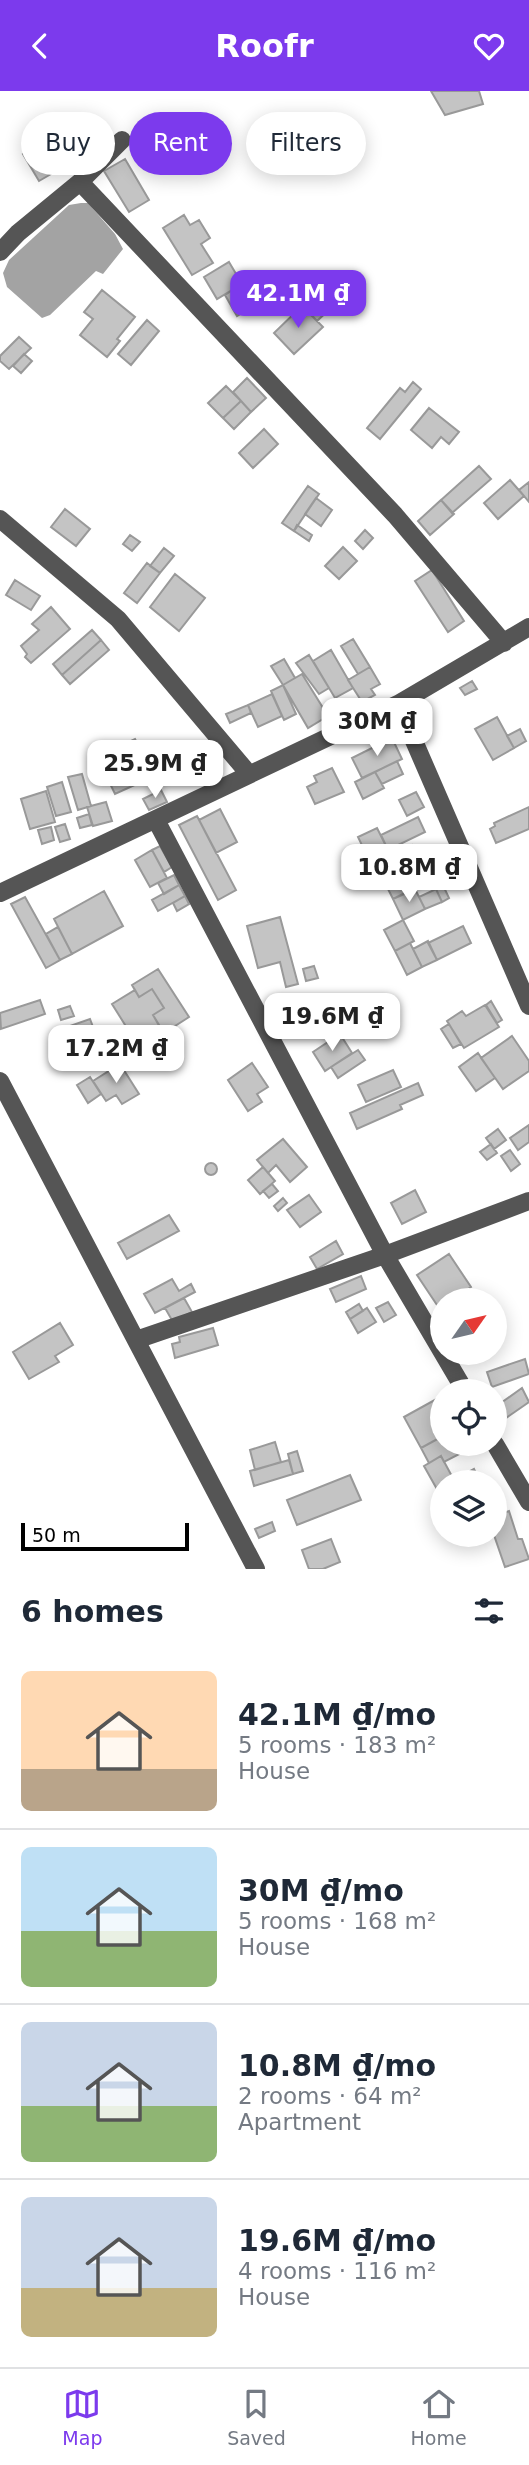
<!DOCTYPE html>
<meta charset="utf-8">
<style>
:root{--surface:#fff;--page:#f6f6f7;--text:#1f2937;--muted:#747a83;--line:#e0e1e3;--accent:#7c3aed}
body{margin:0;font-family:"DejaVu Sans",sans-serif;background:var(--page);color:var(--text);height:100vh;display:flex;flex-direction:column;font-size:26px;white-space:nowrap}
*{box-sizing:border-box;margin:0}
p{font-size:23px;color:var(--muted)}
.icon{flex:none;width:38px;height:38px;fill:none;stroke:currentColor;stroke-width:2;stroke-linecap:round;stroke-linejoin:round}
.map{position:relative;height:1478px;overflow:hidden}
.side{display:flex;flex-direction:column;background:var(--surface);flex:1}
.side>*{flex:none}
.top-card{position:absolute;left:21px;top:21px;width:488px;height:63px;display:flex;gap:14px}
.needle{width:46px;rotate:56deg}
.tools{position:absolute;left:430px;top:1197px;display:grid;gap:14px}
.tools a{display:grid;place-items:center;width:77px;height:77px;border-radius:50%;background:var(--surface);box-shadow:0 4px 18px #0003;font-size:35px}
.scale{position:absolute;left:21px;bottom:18px;width:168px;box-sizing:border-box;padding-left:7px;border:4px solid #000;border-top:0;font-size:19px;line-height:24px;white-space:nowrap;color:#000;-webkit-text-stroke:5px #fff;paint-order:stroke}
.price{position:absolute;translate:-50% -60px;padding:0 16px;border-radius:14px;background:#fff;color:#222;font-size:23px;line-height:46px;filter:drop-shadow(0 2px 4px #0008)}
.price::after{content:'';position:absolute;left:50%;top:42px;width:21px;height:16px;margin-left:-10px;background:inherit;clip-path:polygon(0 0,100% 0,50% 100%)}
.price.current{background:var(--accent);color:#fff}
ul{padding:0;list-style:none}
li{display:flex;align-items:center;gap:21px;height:175px;padding:0 21px}
li+li{border-top:2px solid var(--line)}
li span{display:grid;place-items:center;flex:none;width:196px;height:140px;border-radius:10px;color:#555}
li>.icon{margin-inline-start:auto}
span .icon{width:84px;height:84px;fill:#fffc;stroke-width:1}
li b{font-size:30px}
h2{display:flex;justify-content:space-between;align-items:center;height:84px;padding:0 21px;font-size:30px}
.pill{padding:0 24px;border-radius:32px;background:var(--surface);box-shadow:0 4px 18px #0003;font-size:24px;line-height:63px}
.pill.current{background:var(--accent);color:#fff}
header{display:flex;justify-content:space-between;align-items:center;height:91px;padding:0 21px;background:var(--accent);color:#fff;font-size:32px;font-weight:700}
.tabs{display:flex;justify-content:space-around;align-items:center;height:98px;border-top:2px solid var(--line);background:var(--surface);font-size:19px;color:var(--muted)}
.tabs a{display:grid;justify-items:center;gap:4px}
.tabs .current{color:var(--accent)}
.map>svg:first-child{display:block}
</style>
<header><svg class="icon" aria-label="back" viewBox="0 0 24 24"><path d="M15 5l-7 7 7 7"/></svg>Roofr<svg class="icon" aria-label="heart" viewBox="0 0 24 24"><path d="M12 20l-8-8c-3-5 5-10 8-4 3-6 11-1 8 4z"/></svg></header>
<div class="map">
<svg width="529" height="1478" viewBox="0 0 529 1478">
<rect width="100%" height="100%" fill="#fff"/>
<path fill="#a3a3a3" d="M81,112H88L115,143L123,158L103,183L96,180L50,224L42,227L7,196L3,182L9,169L69,114Z"/>
<path fill="#c4c4c4" stroke="#999" stroke-width="2" d="M431,0H479L483,13L445,24Z
M44,32L51,44L44,49L36,37Z
M90 54a8 8 0 1 1 16 0a8 8 0 1 1-16 0Z
M41,52L58,79L39,90L23,63Z
M125,68L149,109L129,121L104,80Z
M184,124L190,134L199,129L210,147L201,153L213,172L192,184L163,137Z
M229,171L242,193L217,208L204,186Z
M237,196L250,217L237,225L225,204Z
M102,199L135,226L117,248L120,250L107,266L80,244L93,228L84,221Z
M320,203L332,216L317,230L306,218Z
M302,215L323,236L294,263L274,242Z
M147,229L159,240L131,274L118,263Z
M19,246L31,257L9,278L0,270V265Z
M24,263L32,270L21,282L13,275Z
M247,287L266,307L251,321L233,301Z
M413,291L421,298L380,348L367,337L400,297L405,301Z
M226,295L241,310L223,327L208,312Z
M241,310L251,321L234,338L223,327Z
M429,317L459,341L449,353L441,346L432,357L411,339Z
M264,338L278,353L253,377L239,362Z
M479,375L491,388L452,422L441,409Z
M510,389L524,405L498,428L484,412Z
M529,391V411L519,399Z
M308,395L319,403L294,440L282,432Z
M316,407L332,419L321,435L305,423Z
M441,409L454,423L430,444L418,430Z
M65,418L90,438L76,455L51,436Z
M297,434L312,444L309,450L294,440Z
M365,439L373,447L363,458L355,450Z
M130,444L140,451L132,460L123,453Z
M343,456L357,470L339,488L325,475Z
M164,457L174,465L160,482L150,475Z
M147,472L160,482L137,512L124,502Z
M432,479L464,530L448,541L415,490Z
M175,483L205,507L179,540L150,516Z
M15,489L40,505L31,519L6,504Z
M51,516L70,538L31,572L25,566L27,563L21,555L39,539L32,533Z
M92,539L101,549L62,584L53,573Z
M353,548L370,576L358,583L341,555Z
M101,549L109,559L70,593L62,584Z
M331,559L353,597L335,607L313,570Z
M309,564L329,597L319,603L296,572Z
M284,568L295,587L283,594L271,575Z
M370,576L380,593L371,598L375,604L362,611L348,589Z
M302,583L328,625L308,637L283,594Z
M472,590L477,598L465,604L460,597Z
M283,594L296,623L284,629L271,600Z
M272,603L282,625L258,636L248,614Z
M248,614L251,622L230,632L226,623Z
M497,626L514,657L493,669L475,638Z
M520,638L526,650L514,657L507,645Z
M392,647L402,668L362,687L352,667Z
M135,648L150,679L135,686L139,692L115,703L100,672L123,660L120,655Z
M148,651L153,661L144,666L139,656Z
M397,670L403,683L382,693L375,681Z
M332,677L344,701L315,713L307,696L317,691L314,685Z
M375,681L384,697L363,708L355,691Z
M82,683L91,715L78,719L68,686Z
M62,691L71,721L56,725L47,696Z
M161,699L167,711L149,719L143,708Z
M46,700L55,731L30,738L21,708Z
M416,701L424,716L407,725L399,709Z
M106,711L112,730L93,735L87,716Z
M529,716V738L496,752L490,738L495,735L494,732Z
M220,718L237,751L216,762L199,729Z
M89,723L92,734L80,737L77,727Z
M197,725L236,799L218,809L179,734Z
M418,726L425,741L388,759L381,744Z
M65,733L70,748L60,751L55,736Z
M51,736L54,749L42,753L38,739Z
M377,737L388,759L369,769L358,746Z
M412,754L417,764L403,770L398,760Z
M160,755L172,776L164,781L152,759Z
M152,759L167,787L150,796L135,769Z
M429,780L433,789L415,798L411,789Z
M174,784L179,794L164,803L158,792Z
M402,786L409,800L393,808L386,794Z
M441,790L449,807L442,811L434,794Z
M179,794L185,805L158,820L152,809Z
M415,798L425,818L403,829L393,808Z
M436,798L442,811L425,818L419,806Z
M104,800L123,835L72,863L54,828Z
M185,805L189,813L177,820L173,812Z
M25,806L60,869L46,877L11,813Z
M280,826L298,893L286,896L280,871L258,877L247,835Z
M403,829L414,850L395,860L384,839Z
M463,835L471,852L437,869L428,852Z
M58,836L72,863L60,869L46,843Z
M428,850L437,869L422,876L413,858Z
M410,852L422,876L407,884L395,860Z
M314,875L318,887L306,890L303,878Z
M158,878L189,926L164,942L153,924L164,917L152,898L139,906L132,894Z
M152,898L164,917L153,924L161,938L137,953L112,913L135,899L139,906Z
M40,909L45,923L1,938L0,922Z
M491,910L502,929L497,932L486,914Z
M485,914L499,936L464,957L447,930L462,920L466,925Z
M70,915L74,925L61,929L58,919Z
M90,928L104,965L78,975L64,937Z
M449,933L461,953L453,957L441,938Z
M340,943L352,962L325,980L313,961Z
M512,945L529,970V980L503,998L481,967Z
M358,959L365,969L338,987L331,976Z
M478,962L495,987L476,1000L459,976Z
M252,972L268,996L257,1003L262,1011L248,1020L228,989Z
M120,973L139,1003L122,1013L116,1004L106,1010L93,990Z
M393,979L401,996L366,1011L358,994Z
M90,986L101,1003L88,1012L77,994Z
M418,992L423,1004L400,1014L402,1018L357,1038L350,1022Z
M529,1034V1051L518,1059L510,1047Z
M498,1038L506,1049L494,1058L486,1047Z
M283,1048L307,1076L290,1091L276,1074L268,1082L257,1069Z
M491,1053L497,1062L487,1069L480,1061Z
M510,1059L520,1073L511,1080L501,1065Z
M205 1078a6 6 0 1 1 12 0a6 6 0 1 1-12 0Z
M263,1076L275,1090L260,1103L248,1089Z
M272,1093L278,1100L269,1107L263,1100Z
M415,1099L426,1121L402,1133L391,1112Z
M309,1104L321,1121L300,1136L287,1119Z
M283,1107L287,1112L278,1120L274,1115Z
M169,1124L179,1140L127,1168L118,1152Z
M336,1150L343,1163L317,1178L310,1166Z
M449,1163L471,1196L451,1209H443V1215L439,1217L417,1184Z
M361,1185L366,1198L336,1211L330,1198Z
M172,1188L179,1200L191,1193L195,1201L155,1222L144,1203Z
M184,1207L192,1221L173,1231L165,1217Z
M388,1211L396,1224L384,1231L376,1217Z
M359,1213L363,1220L350,1228L346,1221Z
M367,1217L376,1231L358,1242L350,1228Z
M60,1232L73,1254L55,1265L59,1271L29,1288L13,1261Z
M213,1237L218,1254L175,1267L172,1253L180,1251L179,1246Z
M525,1268L529,1283L492,1296L487,1281Z
M522,1297L529,1311L506,1327L498,1314Z
M442,1305L443,1345L421,1357L404,1326Z
M443,1345V1353H464L467,1359L444,1371L441,1365L429,1372L421,1357Z
M275,1351L281,1371L255,1379L250,1359Z
M297,1360L303,1380L293,1383L288,1363Z
M441,1365L454,1389L443,1391V1409L424,1375Z
M289,1369L293,1383L254,1395L250,1380Z
M474,1378L480,1391H449L454,1389Z
M350,1384L361,1409L297,1434L287,1409Z
M509,1420L518,1448H522L529,1468L505,1476L494,1444L495,1425Z
M272,1431L275,1440L259,1447L255,1438Z
M331,1448L340,1471L323,1478H309L302,1459Z"/>
<g fill="none" stroke-linecap="round" stroke-linejoin="round">
<path stroke="#555" stroke-width="18" d="M80,91L395,424L504,552
M0,161L18,142L80,91L122,49
M0,428L118,528L249,683
M398,613L529,915
M156,729L385,1164L465,1300
M0,802L398,613L529,536
M0,990L256,1478
M136,1249L385,1164L529,1110
M495,1353L529,1411"/>
</g>
</svg>
<div class="tools">
<a><svg class="needle" viewBox="-14 -14 28 28"><path d="M0-13l5 13h-10z" fill="#e53935"/><path d="M0 13l5-13h-10z" fill="#747a83"/></svg></a>
<a><svg class="icon" aria-label="locate" viewBox="0 0 24 24"><circle cx="12" cy="12" r="6"/><path d="M12 2v4M12 18v4M2 12h4M18 12h4"/></svg></a>
<a><svg class="icon" aria-label="layers" viewBox="0 0 24 24"><path d="M12 4l9 5-9 5-9-5zM3 14l9 5 9-5"/></svg></a>
</div>
<div class="scale">50 m</div>
<b class="price current" style="left:298px;top:239px">42.1M ₫</b>
<b class="price" style="left:377px;top:667px">30M ₫</b>
<b class="price" style="left:155px;top:709px">25.9M ₫</b>
<b class="price" style="left:409px;top:813px">10.8M ₫</b>
<b class="price" style="left:332px;top:962px">19.6M ₫</b>
<b class="price" style="left:116px;top:994px">17.2M ₫</b>
<div class="top-card">
<a class="pill">Buy</a>
<a class="pill current">Rent</a>
<a class="pill">Filters</a>
</div>
</div>
<section class="side">
<h2>6 homes<svg class="icon" aria-label="filters" viewBox="0 0 24 24"><path d="M4 7h16M4 17h16"/><circle cx="9" cy="7" r="2"/><circle cx="15" cy="17" r="2"/></svg></h2>
<ul>
<li><span style="background:linear-gradient(#ffd9b3 70%,#b9a48a 0)"><svg class="icon" aria-label="home" viewBox="0 0 24 24"><path d="M3 11l9-7 9 7M6 9v11h12V9"/></svg></span><div><b>42.1M ₫/mo</b><p>5 rooms · 183 m²</p><p>House</p></div></li>
<li><span style="background:linear-gradient(#bfe0f5 60%,#8fb573 0)"><svg class="icon" aria-label="home" viewBox="0 0 24 24"><path d="M3 11l9-7 9 7M6 9v11h12V9"/></svg></span><div><b>30M ₫/mo</b><p>5 rooms · 168 m²</p><p>House</p></div></li>
<li><span style="background:linear-gradient(#c9d6e8 60%,#8fb573 0)"><svg class="icon" aria-label="home" viewBox="0 0 24 24"><path d="M3 11l9-7 9 7M6 9v11h12V9"/></svg></span><div><b>10.8M ₫/mo</b><p>2 rooms · 64 m²</p><p>Apartment</p></div></li>
<li><span style="background:linear-gradient(#c9d6e8 65%,#c2b280 0)"><svg class="icon" aria-label="home" viewBox="0 0 24 24"><path d="M3 11l9-7 9 7M6 9v11h12V9"/></svg></span><div><b>19.6M ₫/mo</b><p>4 rooms · 116 m²</p><p>House</p></div></li>
</ul>
</section>
<nav class="tabs">
<a class="current"><svg class="icon" aria-label="map" viewBox="0 0 24 24"><path d="M3 6l6-2 6 2 6-2v14l-6 2-6-2-6 2zM9 4v14M15 6v14"/></svg>Map</a>
<a><svg class="icon" aria-label="saved" viewBox="0 0 24 24"><path d="M7 4h10v16l-5-4-5 4z"/></svg>Saved</a>
<a><svg class="icon" aria-label="home" viewBox="0 0 24 24"><path d="M3 11l9-7 9 7M6 9v11h12V9"/></svg>Home</a>
</nav>
